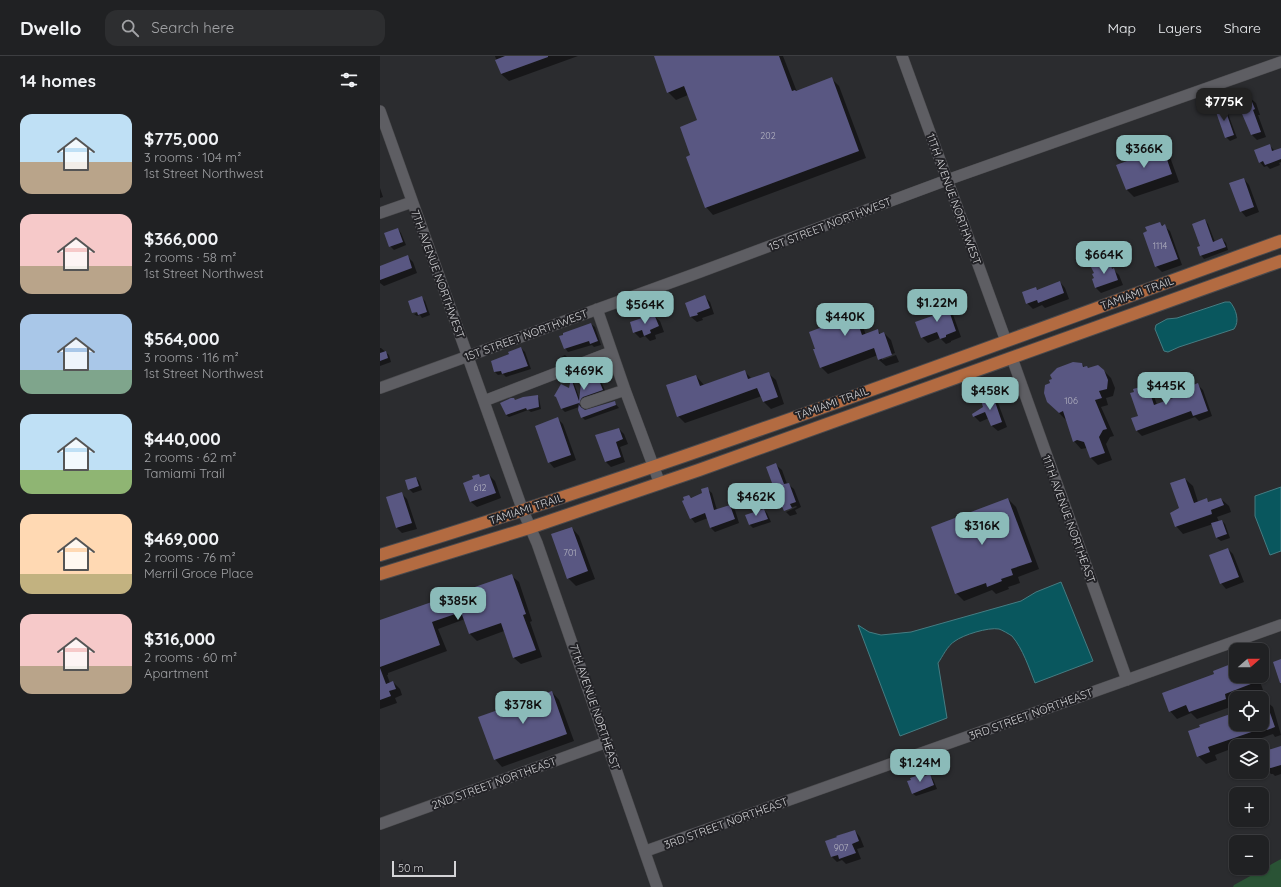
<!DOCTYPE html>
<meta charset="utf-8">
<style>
:root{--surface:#202123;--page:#2d2e30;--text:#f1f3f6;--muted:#a2a3a6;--line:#3d3e41;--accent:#8bbbb9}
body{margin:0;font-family:Quicksand,sans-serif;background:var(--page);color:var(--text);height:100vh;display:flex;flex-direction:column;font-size:15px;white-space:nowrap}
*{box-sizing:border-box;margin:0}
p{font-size:13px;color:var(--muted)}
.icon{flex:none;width:22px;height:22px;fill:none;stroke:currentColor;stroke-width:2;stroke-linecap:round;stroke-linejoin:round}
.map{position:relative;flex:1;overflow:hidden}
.panel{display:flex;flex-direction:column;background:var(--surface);width:380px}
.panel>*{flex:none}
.needle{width:26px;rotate:70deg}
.tools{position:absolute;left:849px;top:587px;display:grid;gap:8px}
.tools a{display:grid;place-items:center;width:40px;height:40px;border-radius:8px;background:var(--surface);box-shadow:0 1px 3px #0004,0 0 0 1px var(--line);font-size:20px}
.scale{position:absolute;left:12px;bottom:10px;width:64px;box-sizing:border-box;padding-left:4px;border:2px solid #d4d4d7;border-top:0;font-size:11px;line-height:14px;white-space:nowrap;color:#d4d4d7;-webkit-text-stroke:3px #222226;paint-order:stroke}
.price{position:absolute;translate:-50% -34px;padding:0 9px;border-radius:8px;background:var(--accent);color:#111;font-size:13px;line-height:26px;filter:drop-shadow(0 1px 2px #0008)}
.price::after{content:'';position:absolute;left:50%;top:24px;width:12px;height:9px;margin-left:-6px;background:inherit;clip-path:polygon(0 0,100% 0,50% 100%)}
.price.on{background:#222;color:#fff}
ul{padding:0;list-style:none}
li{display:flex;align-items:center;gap:12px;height:100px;padding:0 20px}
li span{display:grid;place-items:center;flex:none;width:112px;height:80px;border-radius:12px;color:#555}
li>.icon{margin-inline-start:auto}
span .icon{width:48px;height:48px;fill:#fffc;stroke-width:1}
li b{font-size:17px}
h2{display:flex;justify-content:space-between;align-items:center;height:48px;padding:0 20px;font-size:17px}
header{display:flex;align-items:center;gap:24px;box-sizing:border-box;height:56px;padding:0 20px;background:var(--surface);border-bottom:1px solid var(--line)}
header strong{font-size:19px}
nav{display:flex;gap:22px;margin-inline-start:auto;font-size:14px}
.search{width:280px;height:36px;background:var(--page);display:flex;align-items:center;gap:10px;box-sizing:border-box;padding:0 14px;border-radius:12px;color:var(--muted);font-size:15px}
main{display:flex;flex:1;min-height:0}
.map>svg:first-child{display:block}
</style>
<header>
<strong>Dwello</strong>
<div class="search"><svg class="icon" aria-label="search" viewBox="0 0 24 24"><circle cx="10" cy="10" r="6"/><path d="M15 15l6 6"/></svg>Search here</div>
<nav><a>Map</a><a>Layers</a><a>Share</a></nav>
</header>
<main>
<section class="panel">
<h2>14 homes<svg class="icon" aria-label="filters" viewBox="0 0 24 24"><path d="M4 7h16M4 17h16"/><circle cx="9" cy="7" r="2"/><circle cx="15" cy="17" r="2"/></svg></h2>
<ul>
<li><span style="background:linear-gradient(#bfe0f5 60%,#b9a48a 0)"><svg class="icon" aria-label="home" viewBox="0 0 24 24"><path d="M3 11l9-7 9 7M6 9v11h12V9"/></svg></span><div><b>$775,000</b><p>3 rooms · 104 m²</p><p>1st Street Northwest</p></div></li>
<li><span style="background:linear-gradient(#f6c9c9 65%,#b9a48a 0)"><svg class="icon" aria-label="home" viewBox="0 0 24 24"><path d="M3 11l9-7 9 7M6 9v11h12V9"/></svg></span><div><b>$366,000</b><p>2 rooms · 58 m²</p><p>1st Street Northwest</p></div></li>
<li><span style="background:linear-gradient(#a9c7e8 70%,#7fa58c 0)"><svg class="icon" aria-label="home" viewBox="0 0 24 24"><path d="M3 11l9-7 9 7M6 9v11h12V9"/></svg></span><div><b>$564,000</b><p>3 rooms · 116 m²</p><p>1st Street Northwest</p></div></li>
<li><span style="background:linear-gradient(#bfe0f5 70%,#8fb573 0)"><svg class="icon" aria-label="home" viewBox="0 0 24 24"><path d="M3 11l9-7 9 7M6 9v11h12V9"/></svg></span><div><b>$440,000</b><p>2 rooms · 62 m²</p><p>Tamiami Trail</p></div></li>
<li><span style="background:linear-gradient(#ffd9b3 75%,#c2b280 0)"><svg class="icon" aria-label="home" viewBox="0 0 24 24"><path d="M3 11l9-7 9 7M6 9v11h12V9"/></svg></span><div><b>$469,000</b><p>2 rooms · 76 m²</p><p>Merril Groce Place</p></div></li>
<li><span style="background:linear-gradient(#f6c9c9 65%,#b9a48a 0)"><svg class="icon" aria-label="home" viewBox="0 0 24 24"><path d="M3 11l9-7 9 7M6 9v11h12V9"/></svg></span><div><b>$316,000</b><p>2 rooms · 60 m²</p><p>Apartment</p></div></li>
</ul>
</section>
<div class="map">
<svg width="901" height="831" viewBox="0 0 901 831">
<rect width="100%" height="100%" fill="#2b2c2f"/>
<path fill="#2a5335" d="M901,803V831H853L854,829Z"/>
<path fill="#09575e" stroke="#467c82" d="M845,246H850C856,253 860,265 854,273L799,291L788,296L784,295L775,273L776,269L787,263L797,262Z
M901,431V495L890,499L875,460V440Z
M681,526L713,605L655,627C649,612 643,593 632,580C629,578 622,574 619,573C608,571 583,579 575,585C567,590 563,600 558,607L567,662L520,680L478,569L489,576L501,579L531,576L641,545L656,536Z"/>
<path fill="#0007" d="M115,0H198L129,25L121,18Z
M275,0H403L417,36L452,23L459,30L486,102L333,159L326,151L312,100L318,65L308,39L296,44L288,36Z
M870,42L876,47L880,59H878L886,81L877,84L872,79L858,46Z
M843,51L847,55L857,82L850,85L846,81Z
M890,90L895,95L901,93V106L899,107L900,109L890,113L887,110L884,111L880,106Z
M783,93L790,101L799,126L754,141L746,133Z
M864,123L869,129L879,156L866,161L861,155Z
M0,132L3,141L0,142Z
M825,164L828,168L835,186L842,183L846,187L848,194L824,203L821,199Z
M780,167L790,175L802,209L782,216L776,210Z
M18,173L21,177L26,189L14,194L10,190Z
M27,200L33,206L37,217L4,230L0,227V211Z
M726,207L739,219L743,229L721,237L716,232Z
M680,226L685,232L689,243L665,252L662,249L653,253L647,247L655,232L658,234Z
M324,240L330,246L334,258L322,262L323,264L317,266L311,261L306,247Z
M41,241L45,245L50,259L42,262L40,259L37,260L34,258L42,255L34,256V257L29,246Z
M566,247L571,253L581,281L571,285V286L566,288L560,282L548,287L542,281Z
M470,248L477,255L486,279L498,275L501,278L504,277L511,284L515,297L502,302V304L516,299L519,306L506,310L499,304L498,299L448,318L441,311L449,252L452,255Z
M274,260L280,265L284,276L275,279L276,283L270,285L265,280L260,282L254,276Z
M211,268L215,271L221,289L214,291L212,289L188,296L185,292Z
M0,292H1L9,299L11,306L0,310Z
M141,292L145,296L151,313L126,321L123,318L118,319L115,316L112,306Z
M185,299L189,303L191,309L180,313L178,310L183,308L181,301Z
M226,308L230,311L228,326L221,325L226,337L204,346L202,354L208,355L234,346L239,352L205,364L202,361L199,351L185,356L182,353L190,334L192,324L194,327L200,344L206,321Z
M702,308L705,312L707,311L709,313L723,314L731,322L735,332L733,340L726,342L728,349L721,351L734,380L730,381L726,388L732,404L718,409L711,402L707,392L701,393L694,385L686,364L668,346Z
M364,315L372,323L388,317L396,324L404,348L391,353L384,346L382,340L305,367L298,360L316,320L324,329Z
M817,328L823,334L832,360L819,365L815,361L762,380L757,375L763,331L765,333L768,332L773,337L777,349L806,338Z
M157,340L159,342L161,353L151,356L148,354L129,361L126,359L134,343L136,345Z
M613,341L618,347L627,371L618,375L612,370L609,362L600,366L594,360L604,351Z
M178,363L183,368L196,404L174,412L169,406Z
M239,373L244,378L248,388L240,391L245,406L231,411L226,406Z
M396,409L402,414L407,428H408L414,433L421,451L415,454L417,458L410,460L406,456L417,451L416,450L404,454L401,451Z
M98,419L101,422L109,419L115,425L121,442L97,451L91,446L84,427L94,424Z
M36,422L39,425L42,434L33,437L29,433Z
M805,423L813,430L818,446L826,444L830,447L841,443L849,450L851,456L837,461L839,466L842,465L845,468L850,482L841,485L837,482L833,468L803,478L796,470L801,453Z
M327,433L332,437L337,454L350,450L355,454L359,467L335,476L330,471L328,462L315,467L311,462L309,440L312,442L323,438Z
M22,438L27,443L37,473L22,477L17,472Z
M628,443L636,451L659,513L638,521L640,527L628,531L629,533L616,538L612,534L584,545L576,537Z
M384,454L387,457L391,466L373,472L370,469L367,460Z
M192,472L199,480L215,523L196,530L188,522Z
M848,493L853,498L864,526L846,533L841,527Z
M132,520L139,526L152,565L150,566L162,601L141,608L134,602L124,575L97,585L90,578L85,563L58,573L67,595L8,617V619H7L10,627L13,626L20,633L22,639L15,642L17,647L0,653V565Z
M856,608V620H878L883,634L861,642H856V644L852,645L853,650L817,663L811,657L797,663L790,655L836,619Z
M172,636L179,644L194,685L122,711L115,703Z
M885,644L893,651L901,679L895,681L893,678L860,690H856V691L835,699L837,704L826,708L818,700L856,657V668H882V645Z
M901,691V718L895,720L893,718H891L884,711L882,705V697Z
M539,720L541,722L549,720L553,723L557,733L536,740L532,737Z
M475,775L480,781L484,791L477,793L481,803L466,808L462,804L457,806L452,801L446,786L466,777Z"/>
<path fill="#595782" d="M125,0H168V1L121,18L115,4Z
M274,0H399L412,35L415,34L416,35L452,21L479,95L325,152L306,101L310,99L300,71L317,64L304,30L287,37Z
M870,41L875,53L873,54L881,76L871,79L857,46Z
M844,50L854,79L845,82L835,53Z
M890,88L892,95L901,92V103L885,109L883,105L879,107L874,94Z
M783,92L792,118L746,134L736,109Z
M864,122L874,151L860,156L849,127Z
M825,163L833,186L842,182L846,191L820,200L817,191L820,190L812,168Z
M780,166L782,170L785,168L798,203L775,211L763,177L767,175L765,171Z
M18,172L23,186L9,191L4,177Z
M28,199L32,212L0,224V210Z
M727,206L728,210L731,209L732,213L734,212L738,224L715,232L712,223L714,222L712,218L714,217L711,211Z
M680,225L684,237L658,247L657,244L646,248L642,236L656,231L657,234Z
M325,239L330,252L317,257L318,259L310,261L305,247Z
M42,240L47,256L38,259L37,256L32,257L28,245Z
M566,246L576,275L566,279V281L560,283L557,276L541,282L535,266L555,259L552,251Z
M471,247L482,279L498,273L499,278L504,276L512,299L498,304L494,292L440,312L433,293H435L429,276L445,270L439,254L449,250L451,254Z
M274,258L279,270L270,274L271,277L264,280L262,274L253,277L250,266Z
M211,267L218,285L210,288L209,285L184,293L179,280L183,279V277Z
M141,291L148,310L122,318L121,315L114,316L111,305L129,298L128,296Z
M6,295L8,302L0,305V297Z
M693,306L702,307L703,311L707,310L708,312L718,309L724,314L728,324L727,333L719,335L722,342L715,344L727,373L723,374L719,381L725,397L710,402L704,386L697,384L693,386L683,355L679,357L667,346L664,337L665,329L670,327L669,324L672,323L670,319L677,312Z
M223,307H227L225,323L218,322L223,334L203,341L201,343L199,349L202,352L205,354L235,345L236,349L201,362L198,354L199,347L181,353L176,341L174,340L181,328L189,332L191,322L199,345L202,319L205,320L206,313L209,312L217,313V309Z
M365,314L368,323L389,316L398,341L383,346L377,332L297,361L286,329L316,319L320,330Z
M818,327L828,355L813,360L811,355L756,375L751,362L758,360L750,337L754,336L753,333L764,330V332L768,331L774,349L804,338L803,333Z
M158,339L159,351L147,354L146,352L126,359L120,347L131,342H134L135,344L143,341Z
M613,340L622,366L611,370L605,356L593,361L592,358L603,351L601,344Z
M178,361L191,399L168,407L155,370Z
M239,372L243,383L236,386L241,401L225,406L215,379Z
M396,407L404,428L409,427L416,446L410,448L412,452L404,455L402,451H401L386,411Z
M99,418L100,421L109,418L116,437L90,446L83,427L93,423L92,420Z
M36,421L39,430L28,434L25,424Z
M805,422L814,447L827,442L828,446L841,442L844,449L831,454L832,458L795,471L790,457L799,452L790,427Z
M328,431L334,454L350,449L355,463L330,472L325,457L310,463L302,445L304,444L303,441L309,439L311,442L322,437L321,433Z
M22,436L32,467L16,472L6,441Z
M628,442L652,506L631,513L633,519L621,523L622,525L607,531L606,527L575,538L551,471Z
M384,453L388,463L369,469L365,459Z
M842,464L847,478L836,482L831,467Z
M192,471L208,515L187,523L171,478Z
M848,492L859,521L840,528L829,499Z
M132,518L146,558L143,559L156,594L133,602L121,567L89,578L81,556L52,566L60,589L0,611V564Z
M901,603V627H900L893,606Z
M856,606V620H874L876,626L845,638L846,643L809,656L806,649L789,656L782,637L834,618L833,615Z
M0,612L6,628L13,625L16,633L9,635L11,640L0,644Z
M172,635L187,678L114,704L98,661Z
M882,637H883L895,671L887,674L886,671L828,691L830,696L817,701L808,675L820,671L819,669L856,656V668H882Z
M901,690V709L887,713V711L883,712L882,708V696Z
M550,718L554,729L532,738L527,725L531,724L530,722L539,719L540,722Z
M475,774L479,785L472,788L476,797L459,803L458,799L451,801L445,785L457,781L456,780Z"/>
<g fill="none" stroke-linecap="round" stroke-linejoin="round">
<g stroke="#4a4a4d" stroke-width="12">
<path id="minor" d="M522,0L626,285
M0,55L143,455L157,487L277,831
M0,157L32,146
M217,253L245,334L280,428
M632,302L747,624
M0,332L320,216L567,124L901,6
M104,345L231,296
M206,347L245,334
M0,768L227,686
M266,795L901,569"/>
</g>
<g stroke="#4a4a4d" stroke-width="14">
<path id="major" d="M0,499C304,407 602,293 901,185
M0,518L149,472L319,414L901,205"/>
</g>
<use href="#minor" stroke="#5e5e63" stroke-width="11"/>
<use href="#major" stroke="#b36b41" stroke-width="12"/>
</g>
<g text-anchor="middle" stroke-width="4" stroke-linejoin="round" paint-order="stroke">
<g font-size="9" fill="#b5b5c2">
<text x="388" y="83">202</text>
<text x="780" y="193">1114</text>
<text x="691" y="348">106</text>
<text x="100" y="435">612</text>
<text x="190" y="500">701</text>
<text x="461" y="795">907</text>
</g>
<g font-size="11" fill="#d4d4d7" stroke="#222226">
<text transform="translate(574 143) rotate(70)" y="4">11TH AVENUE NORTHWEST</text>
<text transform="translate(450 168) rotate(-21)" y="4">1ST STREET NORTHWEST</text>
<text transform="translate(58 218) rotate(70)" y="4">7TH AVENUE NORTHWEST</text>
<text transform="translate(757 237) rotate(-20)" y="4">TAMIAMI TRAIL</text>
<text transform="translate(146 279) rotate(-20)" y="4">1ST STREET NORTHWEST</text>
<text transform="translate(452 347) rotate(-20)" y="4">TAMIAMI TRAIL</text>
<text transform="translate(146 453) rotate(-18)" y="4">TAMIAMI TRAIL</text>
<text transform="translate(689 463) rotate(70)" y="4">11TH AVENUE NORTHEAST</text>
<text transform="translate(215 651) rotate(71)" y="4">7TH AVENUE NORTHEAST</text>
<text transform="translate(651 658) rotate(-20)" y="4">3RD STREET NORTHEAST</text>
<text transform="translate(114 727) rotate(-20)" y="4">2ND STREET NORTHEAST</text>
<text transform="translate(346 767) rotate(-20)" y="4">3RD STREET NORTHEAST</text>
</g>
</g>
</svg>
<div class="tools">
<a><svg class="needle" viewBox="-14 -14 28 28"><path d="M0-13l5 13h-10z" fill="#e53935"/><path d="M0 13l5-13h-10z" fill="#a2a3a6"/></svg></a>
<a><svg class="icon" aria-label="locate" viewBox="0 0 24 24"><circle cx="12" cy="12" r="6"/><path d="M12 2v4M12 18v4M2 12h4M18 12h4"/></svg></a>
<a><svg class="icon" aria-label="layers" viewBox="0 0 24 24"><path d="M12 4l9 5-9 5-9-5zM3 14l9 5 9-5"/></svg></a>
<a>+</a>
<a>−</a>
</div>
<div class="scale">50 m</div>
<b class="price on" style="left:844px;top:66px">$775K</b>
<b class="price" style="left:764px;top:113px">$366K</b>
<b class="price" style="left:724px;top:219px">$664K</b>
<b class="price" style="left:557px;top:267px">$1.22M</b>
<b class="price" style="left:265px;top:269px">$564K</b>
<b class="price" style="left:465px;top:281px">$440K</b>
<b class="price" style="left:204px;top:335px">$469K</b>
<b class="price" style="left:786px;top:350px">$445K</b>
<b class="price" style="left:610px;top:355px">$458K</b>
<b class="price" style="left:376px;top:461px">$462K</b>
<b class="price" style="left:602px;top:490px">$316K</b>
<b class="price" style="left:78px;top:565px">$385K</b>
<b class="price" style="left:143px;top:669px">$378K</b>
<b class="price" style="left:540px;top:727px">$1.24M</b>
</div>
</main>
